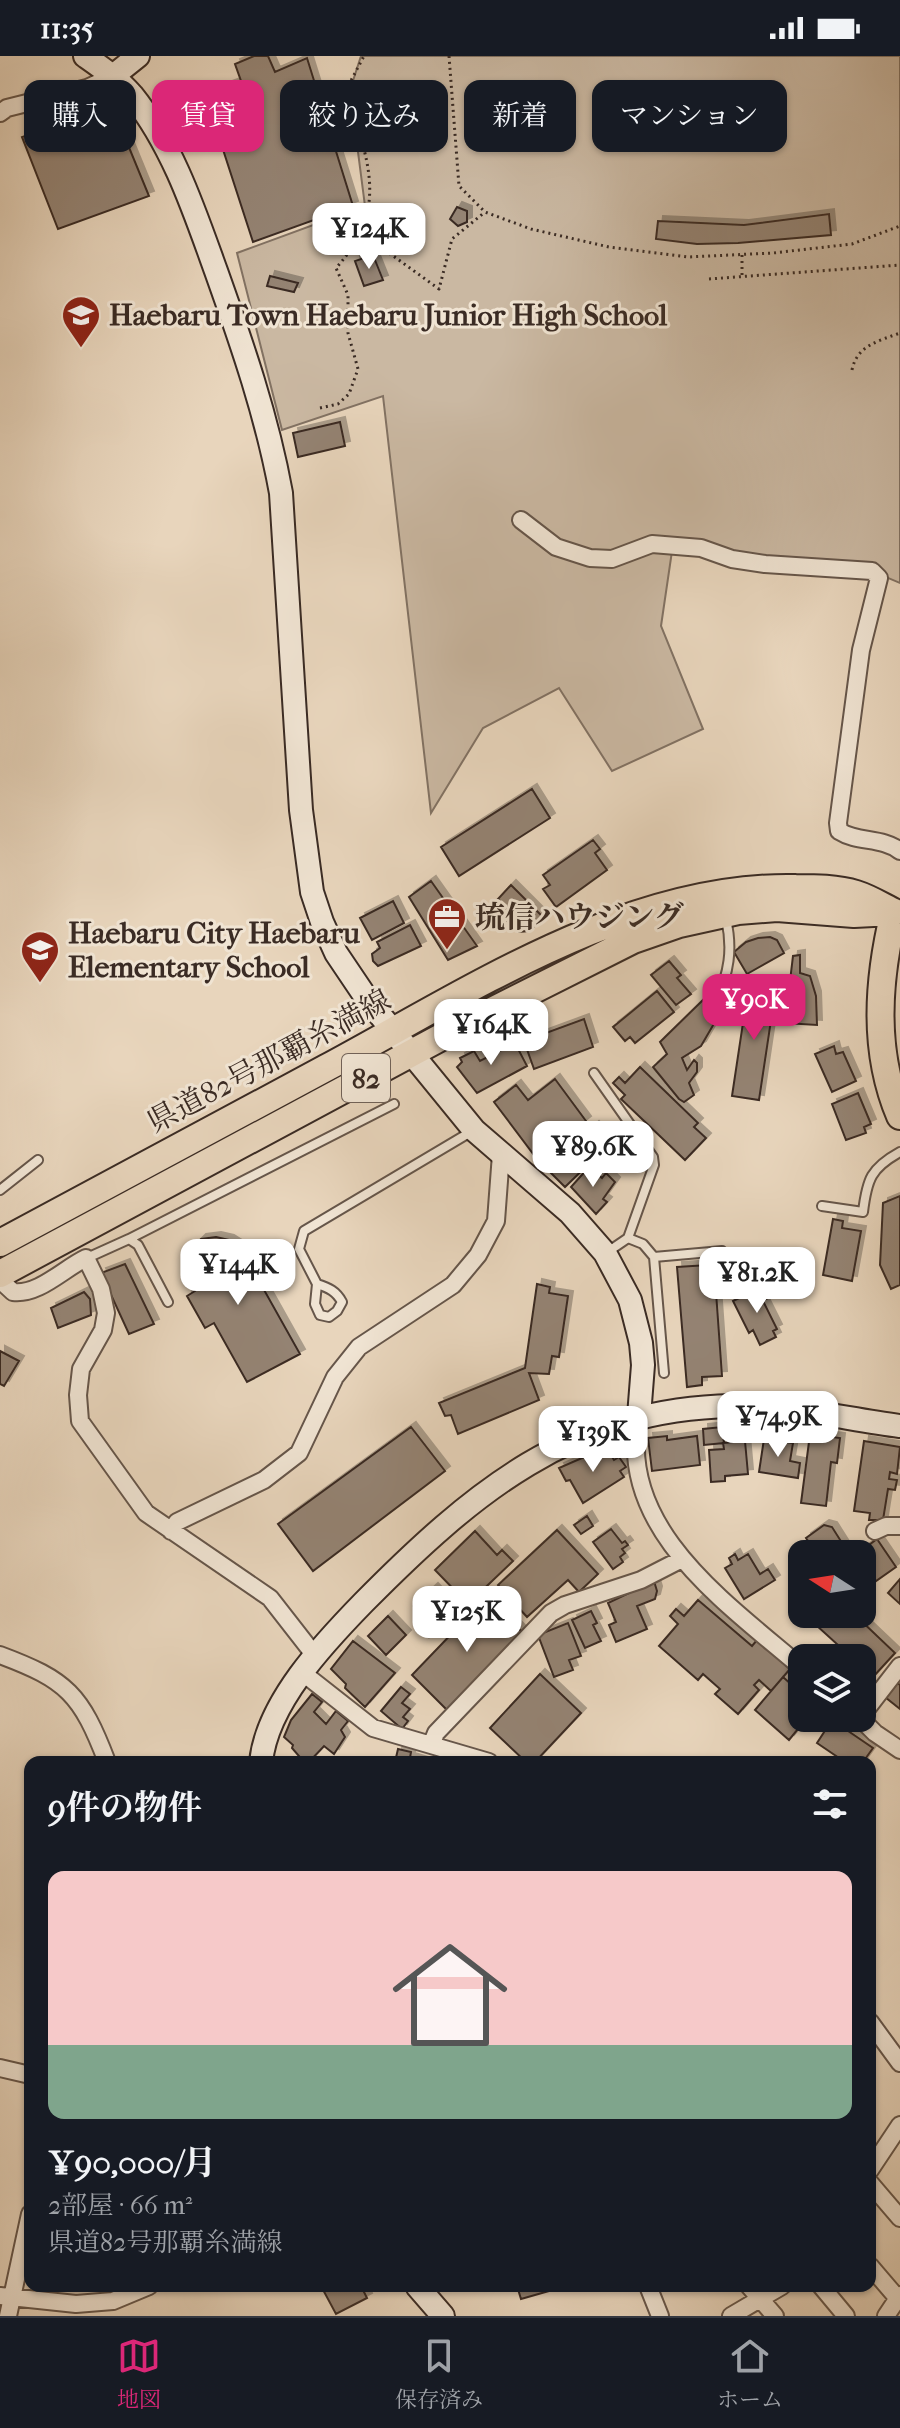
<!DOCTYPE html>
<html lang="ja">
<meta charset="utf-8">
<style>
:root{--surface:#171b24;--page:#242831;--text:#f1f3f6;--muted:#9ea1a6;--line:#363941;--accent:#db2777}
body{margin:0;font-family:"IM FELL French Canon","Noto Serif JP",serif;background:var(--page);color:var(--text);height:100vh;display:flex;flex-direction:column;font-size:30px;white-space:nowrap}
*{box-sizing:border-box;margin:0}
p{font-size:26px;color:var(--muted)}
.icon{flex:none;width:44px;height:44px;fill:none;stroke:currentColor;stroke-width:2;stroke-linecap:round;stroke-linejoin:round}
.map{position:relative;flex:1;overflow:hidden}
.panel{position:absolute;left:24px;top:1700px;width:852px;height:536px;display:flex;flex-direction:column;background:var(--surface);border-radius:16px;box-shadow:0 2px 6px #0004}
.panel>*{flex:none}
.top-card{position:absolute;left:24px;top:24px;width:852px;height:72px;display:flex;gap:16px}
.needle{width:52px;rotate:282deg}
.fabs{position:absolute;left:788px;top:1484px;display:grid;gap:16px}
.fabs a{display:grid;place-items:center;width:88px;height:88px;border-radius:16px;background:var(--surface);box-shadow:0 2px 6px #0004;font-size:40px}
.price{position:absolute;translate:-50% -68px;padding:0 18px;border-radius:16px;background:#fff;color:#222;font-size:26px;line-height:52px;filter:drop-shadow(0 2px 4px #0008)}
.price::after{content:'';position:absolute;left:50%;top:48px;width:24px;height:18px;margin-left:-12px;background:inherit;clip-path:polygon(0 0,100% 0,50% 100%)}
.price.on{background:var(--accent);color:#fff}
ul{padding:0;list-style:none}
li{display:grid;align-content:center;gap:16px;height:424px;padding:0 24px}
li+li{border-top:2px solid var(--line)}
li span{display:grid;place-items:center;height:248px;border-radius:16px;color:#555}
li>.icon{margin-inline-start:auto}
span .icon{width:144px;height:144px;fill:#fffc;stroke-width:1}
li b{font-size:34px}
h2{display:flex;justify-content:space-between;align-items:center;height:96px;padding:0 24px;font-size:34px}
.chip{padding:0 28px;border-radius:16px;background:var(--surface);box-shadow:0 2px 6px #0004;font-size:28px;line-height:72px}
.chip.on{background:var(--accent);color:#fff}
.status{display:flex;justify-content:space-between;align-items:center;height:56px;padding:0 40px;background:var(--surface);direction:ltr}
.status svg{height:22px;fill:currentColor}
.tabs{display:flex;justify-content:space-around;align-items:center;height:112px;border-top:2px solid var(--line);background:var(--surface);font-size:22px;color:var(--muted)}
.tabs a{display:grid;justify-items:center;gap:4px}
.tabs .on{color:var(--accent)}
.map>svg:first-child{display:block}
</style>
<div class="status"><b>11:35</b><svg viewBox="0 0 49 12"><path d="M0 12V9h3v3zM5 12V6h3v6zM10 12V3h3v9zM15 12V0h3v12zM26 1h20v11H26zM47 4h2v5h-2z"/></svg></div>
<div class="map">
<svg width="900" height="2260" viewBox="0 0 900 2260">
<defs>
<filter id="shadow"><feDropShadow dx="5" dy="-5" stdDeviation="0" flood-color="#0004"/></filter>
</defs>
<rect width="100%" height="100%" fill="#e8d5bc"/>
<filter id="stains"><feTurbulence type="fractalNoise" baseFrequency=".0025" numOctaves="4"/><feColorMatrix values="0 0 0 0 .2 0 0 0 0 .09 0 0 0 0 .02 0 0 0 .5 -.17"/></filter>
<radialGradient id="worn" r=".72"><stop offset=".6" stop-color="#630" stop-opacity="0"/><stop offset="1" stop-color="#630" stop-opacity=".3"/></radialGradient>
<path fill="#cab8a2" stroke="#827263" stroke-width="2" d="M361,0H900V527L853,507L672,495L661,570L703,673L612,715L559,632L483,672L431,757L383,340L282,374L237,197L365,150L350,34Z"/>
<path fill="#948373" stroke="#3a2b24" stroke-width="2" filter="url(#shadow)" d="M254,0H268L275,16L307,2L353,150L253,186L205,38L241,25L235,8Z
M112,50L149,140L58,173L22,81Z
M457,151L467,155V166L458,170L450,163Z
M829,158L831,179L738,187L697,188L656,183L658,165L744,169Z
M373,199L383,224L364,230L355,205Z
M270,220L298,227L294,236L267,230Z
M340,366L345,390L298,401L293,377Z
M532,733L550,762L459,820L441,791Z
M593,784L600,793L595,797L607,814L556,851L543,833L550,829L543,819Z
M431,825L477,890L448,904L409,841Z
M511,829L543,861L530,875L518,876L495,853L501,846L498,843Z
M393,845L404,867L372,884L360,862Z
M410,869L421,890L378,910L373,905L372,898L380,892L377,886Z
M770,881L777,884L784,897L747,918L734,896L746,886L758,882Z
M800,899V917L810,920L816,940L817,969L785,967L793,900Z
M669,905L681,919L677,922L691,938L676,949L651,919Z
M749,927L776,931L759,1044L732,1040Z
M657,935L674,956L635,987L630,981L625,985L613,971Z
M705,942L719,959L701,990L682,1002L687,1014L694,1004L697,1007V1016L689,1027L694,1039L684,1046L679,1043L653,1011L667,998L660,986Z
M584,963L593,991L534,1013L524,985Z
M515,987L527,1010L477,1037L457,1011L462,1006L460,1002L474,995L480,1005Z
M834,990L836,998L843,996L856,1025L832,1036L815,998Z
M640,1011L698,1067L694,1071L706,1082L685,1104L621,1043L625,1039L613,1027L619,1021L625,1027Z
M555,1023L586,1065L537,1103L494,1046L516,1029L528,1044Z
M858,1037L871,1068L864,1071L866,1077L846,1084L832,1048Z
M594,1070L609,1086L604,1091L588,1076Z
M579,1078L587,1086L591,1082L603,1094L565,1131L545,1111Z
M589,1111L602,1122L606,1117L615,1126L603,1143L607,1146L596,1158L571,1131Z
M900,1140V1229L891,1233L880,1209L883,1147Z
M833,1163L843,1165L842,1172L861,1175L852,1225L823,1219Z
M216,1181L229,1184L240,1191L300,1298L247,1326L214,1267L205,1272L187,1240L195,1235L186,1218L193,1191L201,1183Z
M125,1208L154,1268L129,1278L101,1217Z
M708,1209L709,1221L715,1222L722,1320L702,1321V1329L687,1331L677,1211Z
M537,1228L550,1231L549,1237L568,1240L559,1301L552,1300L549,1318L529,1317L539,1344L458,1378L451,1359L445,1360L439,1347L525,1312Z
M763,1230L768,1242L763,1245L777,1273L773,1275L776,1281L760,1289L753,1274L749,1277L733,1245Z
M84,1236L90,1243L91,1259L58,1272L51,1252Z
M0,1295L19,1305L4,1330L0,1328Z
M411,1371L445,1415L313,1515L278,1468Z
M722,1371L724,1387L704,1389L703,1373Z
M810,1378L840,1382L837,1407L831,1406L826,1450L801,1447Z
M667,1380V1384L697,1380L700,1409L652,1415L648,1382Z
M764,1383L793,1387L790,1405L800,1407L798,1422L759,1416Z
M745,1385L748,1418L725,1420V1425L711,1426L709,1394L724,1393L723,1387Z
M864,1385L900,1391L897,1418L890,1416L889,1423L897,1424L895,1434L888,1433L883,1464H869L870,1457L854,1455Z
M607,1393L614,1404L619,1401L626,1411L620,1415L624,1421L583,1447L570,1424L566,1425L559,1412L591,1398L593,1401Z
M587,1460L593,1470L581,1478L574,1469Z
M824,1469L832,1471L849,1498H817L806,1482Z
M611,1473L622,1487L625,1485L628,1489L622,1493L625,1497L620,1501L623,1506L613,1513L593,1486Z
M557,1474L598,1518L579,1536L568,1524L527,1561L498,1529Z
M475,1475L497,1499L502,1494L513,1505L468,1548L435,1514Z
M877,1483L896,1511L876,1525L862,1505V1498H857Z
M735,1498L738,1504L748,1498L760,1518L768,1513L775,1524L744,1543L725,1512L732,1508L729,1502Z
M900,1523V1548L888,1537Z
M654,1525L657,1535L655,1543L637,1550L647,1573L616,1586L609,1569L616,1566L608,1547Z
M433,1532L455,1556L436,1574L414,1550Z
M487,1541L522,1576L447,1654L412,1619Z
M698,1544L752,1590L757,1584L790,1613L771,1635L759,1624L754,1629L759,1634L738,1658L715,1638L720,1633L703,1618L698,1624L659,1590L678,1568L670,1560L676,1553L684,1560Z
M591,1555L597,1567L593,1569L601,1585L585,1592L572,1564Z
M827,1558H854L895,1597L862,1633V1602H846L849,1599L816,1569Z
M422,1559L436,1574L429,1581L415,1565Z
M388,1560L406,1579L386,1599L368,1580Z
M568,1567L581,1600L569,1604L573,1614L554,1621L538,1579Z
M353,1585L395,1617L365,1651L345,1632L346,1628L331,1613Z
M540,1618L581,1657L535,1706H526L490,1672Z
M783,1621L802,1638V1662H807L789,1684L755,1654Z
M896,1626L900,1629V1653L885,1641Z
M401,1631L410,1638L402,1647L410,1653L403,1661L408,1665L402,1673L381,1655Z
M312,1638L322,1646L314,1656L326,1668L336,1655L348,1665L341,1674L345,1681L334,1698L324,1690L309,1706H304L292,1692L293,1689L284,1681L291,1664Z
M832,1664L873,1692L863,1706H845L817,1687Z
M398,1693L411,1696L410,1702L423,1706H395Z
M321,2230H361L367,2242L336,2258Z
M517,2230H548L549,2235L521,2243Z"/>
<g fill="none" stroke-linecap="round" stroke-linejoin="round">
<g stroke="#66564a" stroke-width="12">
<path id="lane" d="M716,946C729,917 733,893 726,863
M594,1017L653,1101L654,1109L628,1182L606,1197
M0,1134L38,1104
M822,1150L863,1156C867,1123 871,1112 900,1096
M628,1182L643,1188L654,1201L664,1317
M129,1183L394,1048
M654,1201L722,1195
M87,1202L129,1183L138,1189L168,1246
M317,1228L315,1248L320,1259L329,1261L337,1255L342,1246C336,1235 329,1232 317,1228L299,1193L304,1175L474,1074"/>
</g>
<g stroke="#66564a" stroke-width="20">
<path id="street" d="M0,57L7,52L87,32L113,20
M521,464L556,491L590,502L612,503L652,488L701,492L732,503L765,508L872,515L879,522L861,594L838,767L839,775C858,787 882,781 900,795
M0,1224L13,1236C39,1239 63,1213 86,1202L101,1233L106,1257L103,1274L81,1313L78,1339L80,1365L146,1457L270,1542L316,1601
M639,1360C615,1472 728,1548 802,1612
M171,1475L177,1466L264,1424L299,1397L335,1321L359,1291L453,1229L478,1199L496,1165L501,1098
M875,1475L886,1470H900
M0,1599C67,1624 81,1638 107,1706
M303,1617L373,1672L489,1706
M862,1659L900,1610
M860,1662L875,1677L900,1694
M432,1687L436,1677L551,1557L565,1549L641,1524L682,1503
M870,1966L900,2007
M0,2012L30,2019
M870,2114L900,2069
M870,2127L900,2162
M870,2210L900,2245
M648,2230L660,2260
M749,2230L775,2260
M821,2230L846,2260
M0,2240L76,2248L113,2245L149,2230
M8,2260L30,2158
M731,2260L782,2230
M886,2260L900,2239"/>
</g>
<g stroke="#3a2b24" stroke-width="26">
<path id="secondary" d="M85,0C102,12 118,23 132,39C173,90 194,154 216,215C242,288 267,360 281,437L301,754L312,836L322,866L336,897L367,943L474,1074L570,1157L605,1197L630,1244L641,1287L643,1309L639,1360
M113,20L138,0
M261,1706C267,1647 324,1587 364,1546C472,1437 571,1353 732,1350C788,1348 845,1363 900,1370
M417,2230L443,2260"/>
</g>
<g stroke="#3a2b24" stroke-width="30">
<path id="primary" d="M894,856C878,923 872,994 900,1060
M0,1187C108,1128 217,1070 326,1012C468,936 628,828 796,832C815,832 837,832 856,838C869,842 882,850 894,856
M0,1218L462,970L633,884L679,868L738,855L777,852L854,858L893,856"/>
</g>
<path stroke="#3a2b24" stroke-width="3" stroke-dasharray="2 4" stroke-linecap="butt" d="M449,0L459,130L485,156L531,173L609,191L688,201L773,197L852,188L900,170
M360,176L439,233L452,183L485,156
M742,199V219
M709,223L900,209
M852,314C857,289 879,285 900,277
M320,352L338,348L349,338L358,313L348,277V239L336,212C391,151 367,103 346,34L364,0"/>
<use href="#lane" stroke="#f0e4d3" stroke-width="8"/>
<use href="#street" stroke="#f0e4d3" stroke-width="16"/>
<use href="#secondary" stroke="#f0e4d3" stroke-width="22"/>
<use href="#primary" stroke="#e8d5bc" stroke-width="26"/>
</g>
<defs>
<g id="school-pin" transform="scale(2)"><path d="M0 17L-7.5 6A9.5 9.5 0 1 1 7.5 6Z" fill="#8f2418" stroke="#f0e4d3"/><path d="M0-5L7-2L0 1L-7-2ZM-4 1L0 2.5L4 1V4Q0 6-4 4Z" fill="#fff"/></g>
<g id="office-pin" transform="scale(2)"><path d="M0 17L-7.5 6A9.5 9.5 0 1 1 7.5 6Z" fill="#8f2418" stroke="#f0e4d3"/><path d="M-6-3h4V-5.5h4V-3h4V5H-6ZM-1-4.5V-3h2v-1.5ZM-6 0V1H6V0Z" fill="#fff"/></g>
</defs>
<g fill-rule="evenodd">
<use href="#school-pin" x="81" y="259"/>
<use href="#office-pin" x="447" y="861"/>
<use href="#school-pin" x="40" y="894"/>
</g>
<g text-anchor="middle" stroke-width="6" stroke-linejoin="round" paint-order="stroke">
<rect fill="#f0e4d3" stroke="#716258" stroke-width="2" x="342" y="998" width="48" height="48" rx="6"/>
<g font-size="28" font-weight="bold" fill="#3a2b24">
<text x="366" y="1032">82</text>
</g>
<g font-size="30" font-weight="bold" fill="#3a2b24" stroke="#f0e4d3" text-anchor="start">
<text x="109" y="269">Haebaru Town Haebaru Junior High School</text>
<text x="475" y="871">琉信ハウジング</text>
<text x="68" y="887">Haebaru City Haebaru<tspan x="68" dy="34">Elementary School</tspan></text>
</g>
<g font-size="30" fill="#3a2b24" stroke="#f0e4d3">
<text transform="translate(269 1005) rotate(-28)" y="10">県道82号那覇糸満線</text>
</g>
</g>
<rect width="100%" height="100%" filter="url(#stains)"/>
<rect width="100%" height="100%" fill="url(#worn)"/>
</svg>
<div class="fabs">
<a><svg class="needle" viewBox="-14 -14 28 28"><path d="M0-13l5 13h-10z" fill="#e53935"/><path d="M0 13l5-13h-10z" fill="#9ea1a6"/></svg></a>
<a><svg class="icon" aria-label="layers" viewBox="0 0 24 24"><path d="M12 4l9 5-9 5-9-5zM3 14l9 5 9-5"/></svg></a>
</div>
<b class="price" style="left:369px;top:215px">¥124K</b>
<b class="price on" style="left:754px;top:986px">¥90K</b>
<b class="price" style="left:491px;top:1011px">¥164K</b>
<b class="price" style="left:593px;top:1133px">¥89.6K</b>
<b class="price" style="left:238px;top:1251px">¥144K</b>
<b class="price" style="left:757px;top:1259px">¥81.2K</b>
<b class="price" style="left:778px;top:1403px">¥74.9K</b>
<b class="price" style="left:593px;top:1418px">¥139K</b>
<b class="price" style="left:467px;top:1598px">¥125K</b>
<div class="top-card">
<a class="chip">購入</a>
<a class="chip on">賃貸</a>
<a class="chip">絞り込み</a>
<a class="chip">新着</a>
<a class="chip">マンション</a>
</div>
<section class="panel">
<h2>9件の物件<svg class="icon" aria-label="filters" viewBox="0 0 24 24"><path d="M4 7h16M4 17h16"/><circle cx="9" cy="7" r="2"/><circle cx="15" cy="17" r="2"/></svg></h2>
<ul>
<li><span style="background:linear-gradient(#f6c9c9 70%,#7fa58c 0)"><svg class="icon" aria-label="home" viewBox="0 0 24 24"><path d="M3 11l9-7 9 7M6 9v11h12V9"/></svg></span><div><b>¥90,000/月</b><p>2部屋 · 66 m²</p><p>県道82号那覇糸満線</p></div></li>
</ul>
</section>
</div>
<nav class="tabs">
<a class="on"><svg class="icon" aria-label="map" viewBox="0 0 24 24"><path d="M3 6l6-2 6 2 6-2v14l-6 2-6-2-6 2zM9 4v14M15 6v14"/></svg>地図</a>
<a><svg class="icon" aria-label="saved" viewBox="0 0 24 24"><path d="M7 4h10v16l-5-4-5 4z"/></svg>保存済み</a>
<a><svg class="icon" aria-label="home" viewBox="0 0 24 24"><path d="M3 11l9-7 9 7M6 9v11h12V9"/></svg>ホーム</a>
</nav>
